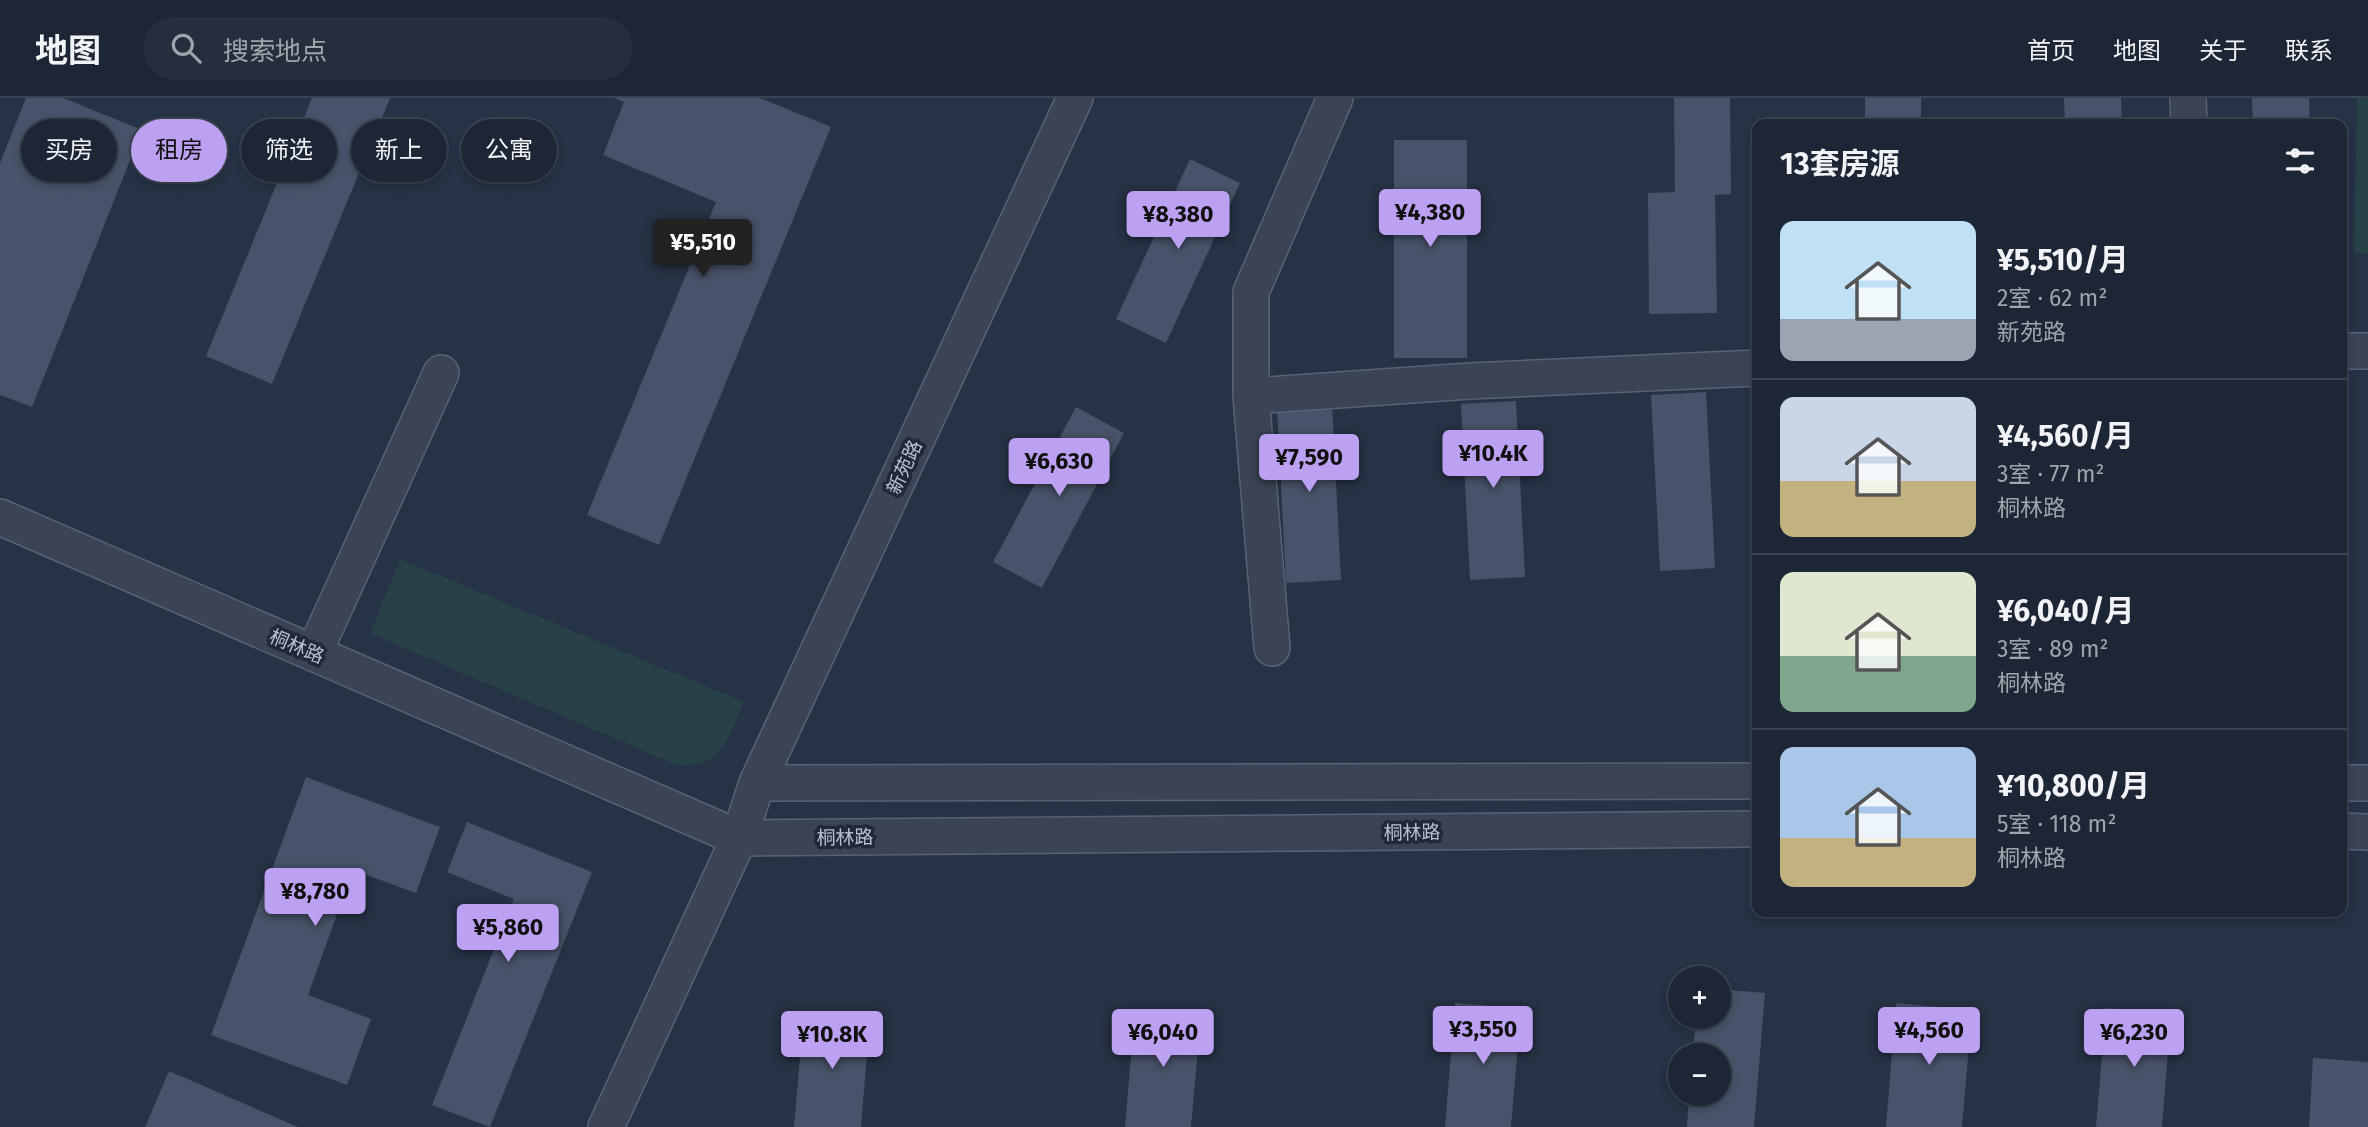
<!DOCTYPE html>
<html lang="zh">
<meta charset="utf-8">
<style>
:root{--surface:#1c2634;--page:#252e3c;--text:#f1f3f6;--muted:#a0a5ac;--line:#3a434f;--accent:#bca0f2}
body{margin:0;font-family:"Fira Sans","Noto Sans SC",sans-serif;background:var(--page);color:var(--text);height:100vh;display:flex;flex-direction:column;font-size:26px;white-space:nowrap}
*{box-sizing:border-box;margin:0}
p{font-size:23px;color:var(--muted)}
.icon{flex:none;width:38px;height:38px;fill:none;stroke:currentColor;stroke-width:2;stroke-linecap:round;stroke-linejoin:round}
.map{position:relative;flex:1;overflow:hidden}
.details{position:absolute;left:1752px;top:21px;width:595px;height:798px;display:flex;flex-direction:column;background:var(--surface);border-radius:14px;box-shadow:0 4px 10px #0003,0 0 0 2px var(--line)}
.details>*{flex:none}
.hud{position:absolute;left:21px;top:21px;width:665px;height:63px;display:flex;gap:14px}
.tools{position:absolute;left:1668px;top:868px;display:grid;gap:14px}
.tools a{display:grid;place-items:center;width:63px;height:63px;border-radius:50%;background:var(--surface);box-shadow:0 4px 10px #0003,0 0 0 2px var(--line);font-size:35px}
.price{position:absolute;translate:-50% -60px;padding:0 16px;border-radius:7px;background:var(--accent);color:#111;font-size:23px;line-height:46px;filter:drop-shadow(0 2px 4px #0008)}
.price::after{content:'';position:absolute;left:50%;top:42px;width:21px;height:16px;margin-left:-10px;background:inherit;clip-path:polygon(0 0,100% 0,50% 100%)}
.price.current{background:#222;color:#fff}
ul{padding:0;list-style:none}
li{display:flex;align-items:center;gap:21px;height:175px;padding:0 28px}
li+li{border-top:2px solid var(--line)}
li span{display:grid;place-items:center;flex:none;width:196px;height:140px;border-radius:14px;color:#555}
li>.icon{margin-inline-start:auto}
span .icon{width:84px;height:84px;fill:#fffc;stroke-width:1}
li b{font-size:30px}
h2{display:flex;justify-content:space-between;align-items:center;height:84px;padding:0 28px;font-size:30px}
.tag{padding:0 24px;border-radius:32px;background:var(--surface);box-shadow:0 4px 10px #0003,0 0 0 2px var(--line);font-size:24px;line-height:63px}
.tag.current{background:var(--accent);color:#111}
header{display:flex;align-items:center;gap:42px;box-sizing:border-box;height:98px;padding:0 35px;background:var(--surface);border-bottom:2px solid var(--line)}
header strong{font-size:33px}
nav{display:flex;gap:38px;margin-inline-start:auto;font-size:24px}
.search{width:490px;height:63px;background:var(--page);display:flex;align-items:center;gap:18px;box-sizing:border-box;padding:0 24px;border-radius:38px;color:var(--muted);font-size:26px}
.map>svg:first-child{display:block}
</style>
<header>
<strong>地图</strong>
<div class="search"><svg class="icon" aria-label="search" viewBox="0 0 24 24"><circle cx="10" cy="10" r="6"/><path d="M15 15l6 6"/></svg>搜索地点</div>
<nav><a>首页</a><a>地图</a><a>关于</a><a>联系</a></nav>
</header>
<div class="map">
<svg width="2368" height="1029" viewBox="0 0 2368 1029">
<rect width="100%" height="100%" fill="#263245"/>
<path fill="#284146" d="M2357,0H2368V156L2354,155Z
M400,461L744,604C727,640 724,671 676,667L370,535Z"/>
<path fill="#485369" d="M26,0H63L142,32L32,309L0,297V65Z
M312,0H390L272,286L206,258Z
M614,0H760L831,29L659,447L587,417L716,104L603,57L624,4Z
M1674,0H1730L1731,96L1715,97L1717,215L1649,216L1648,95L1675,94Z
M1865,0H1921V26H1865Z
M2064,0H2121L2122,26H2065Z
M2252,0H2309L2310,26H2253Z
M1394,42H1467V260H1394Z
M1190,61L1240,85L1166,245L1116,221Z
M1706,294L1715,470L1660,473L1651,297Z
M1516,303L1525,479L1470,482L1461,306Z
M1332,306L1341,482L1286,485L1277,309Z
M1076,309L1124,335L1042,490L993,464Z
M306,679L440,729L416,795L353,772L308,897L371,921L347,987L211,937Z
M467,724L592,774L490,1029L432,1007L514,801L447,774Z
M1718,891L1765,895L1754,1029H1687L1689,996H1718V957H1693L1696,919H1718Z
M1455,905L1521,910L1511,1029H1445Z
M1896,905L1972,912L1962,1029H1886Z
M2106,910L2171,915L2162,1029H2096Z
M1135,911L1201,917L1191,1029H1125Z
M804,913L870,919L861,1029H794Z
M2313,960L2368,964V1029H2309Z
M169,973L298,1029H145Z"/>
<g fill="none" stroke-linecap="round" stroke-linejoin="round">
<g stroke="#596272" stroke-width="38">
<path id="minor" d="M2188,0L2189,26
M2342,253H2368
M1251,298L1470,283L1757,270
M0,419L739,740L1757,731
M1272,550L1251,298V194L1335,0
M314,555L441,275
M757,685L1757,683
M2342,685H2368
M2342,733L2368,734
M606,1029L739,740L757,685L1075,0"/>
</g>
<use href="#minor" stroke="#3b4454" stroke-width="35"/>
</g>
<g text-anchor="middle" stroke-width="7" stroke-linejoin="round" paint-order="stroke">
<g font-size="19" fill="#b9c0ce" stroke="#1f293a">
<text transform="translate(904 369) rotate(-65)" y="7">新苑路</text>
<text transform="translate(297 548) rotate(23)" y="7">桐林路</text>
<text transform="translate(1412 734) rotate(-1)" y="7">桐林路</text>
<text transform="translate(845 739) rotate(-1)" y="7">桐林路</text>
</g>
</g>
</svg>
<div class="tools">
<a>+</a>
<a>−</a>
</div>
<b class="price" style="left:1430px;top:151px">¥4,380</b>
<b class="price" style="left:1178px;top:153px">¥8,380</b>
<b class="price current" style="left:703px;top:181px">¥5,510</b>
<b class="price" style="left:1493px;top:392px">¥10.4K</b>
<b class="price" style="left:1309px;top:396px">¥7,590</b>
<b class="price" style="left:1059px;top:400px">¥6,630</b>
<b class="price" style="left:315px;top:830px">¥8,780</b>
<b class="price" style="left:508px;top:866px">¥5,860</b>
<b class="price" style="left:1483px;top:968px">¥3,550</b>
<b class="price" style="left:1929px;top:969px">¥4,560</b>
<b class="price" style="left:1163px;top:971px">¥6,040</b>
<b class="price" style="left:2134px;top:971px">¥6,230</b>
<b class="price" style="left:832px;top:973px">¥10.8K</b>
<div class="hud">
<a class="tag">买房</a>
<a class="tag current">租房</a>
<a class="tag">筛选</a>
<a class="tag">新上</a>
<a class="tag">公寓</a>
</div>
<section class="details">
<h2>13套房源<svg class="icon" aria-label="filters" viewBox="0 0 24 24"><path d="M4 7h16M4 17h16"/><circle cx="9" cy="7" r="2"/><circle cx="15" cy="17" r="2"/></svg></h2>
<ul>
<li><span style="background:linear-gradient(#bfe0f5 70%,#9aa5b1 0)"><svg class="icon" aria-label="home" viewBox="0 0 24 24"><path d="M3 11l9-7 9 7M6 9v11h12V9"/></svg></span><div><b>¥5,510/月</b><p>2室 · 62 m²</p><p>新苑路</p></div></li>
<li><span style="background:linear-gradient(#c9d6e8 60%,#c2b280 0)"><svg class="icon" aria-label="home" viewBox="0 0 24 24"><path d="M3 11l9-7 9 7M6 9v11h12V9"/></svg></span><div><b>¥4,560/月</b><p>3室 · 77 m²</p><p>桐林路</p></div></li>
<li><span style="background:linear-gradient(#dfe7d0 60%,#7fa58c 0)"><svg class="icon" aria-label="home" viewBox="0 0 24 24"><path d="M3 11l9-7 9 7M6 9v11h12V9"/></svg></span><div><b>¥6,040/月</b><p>3室 · 89 m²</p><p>桐林路</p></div></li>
<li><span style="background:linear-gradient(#a9c7e8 65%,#c2b280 0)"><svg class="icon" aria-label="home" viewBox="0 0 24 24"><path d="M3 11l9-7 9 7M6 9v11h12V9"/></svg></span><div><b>¥10,800/月</b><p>5室 · 118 m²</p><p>桐林路</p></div></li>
</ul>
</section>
</div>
